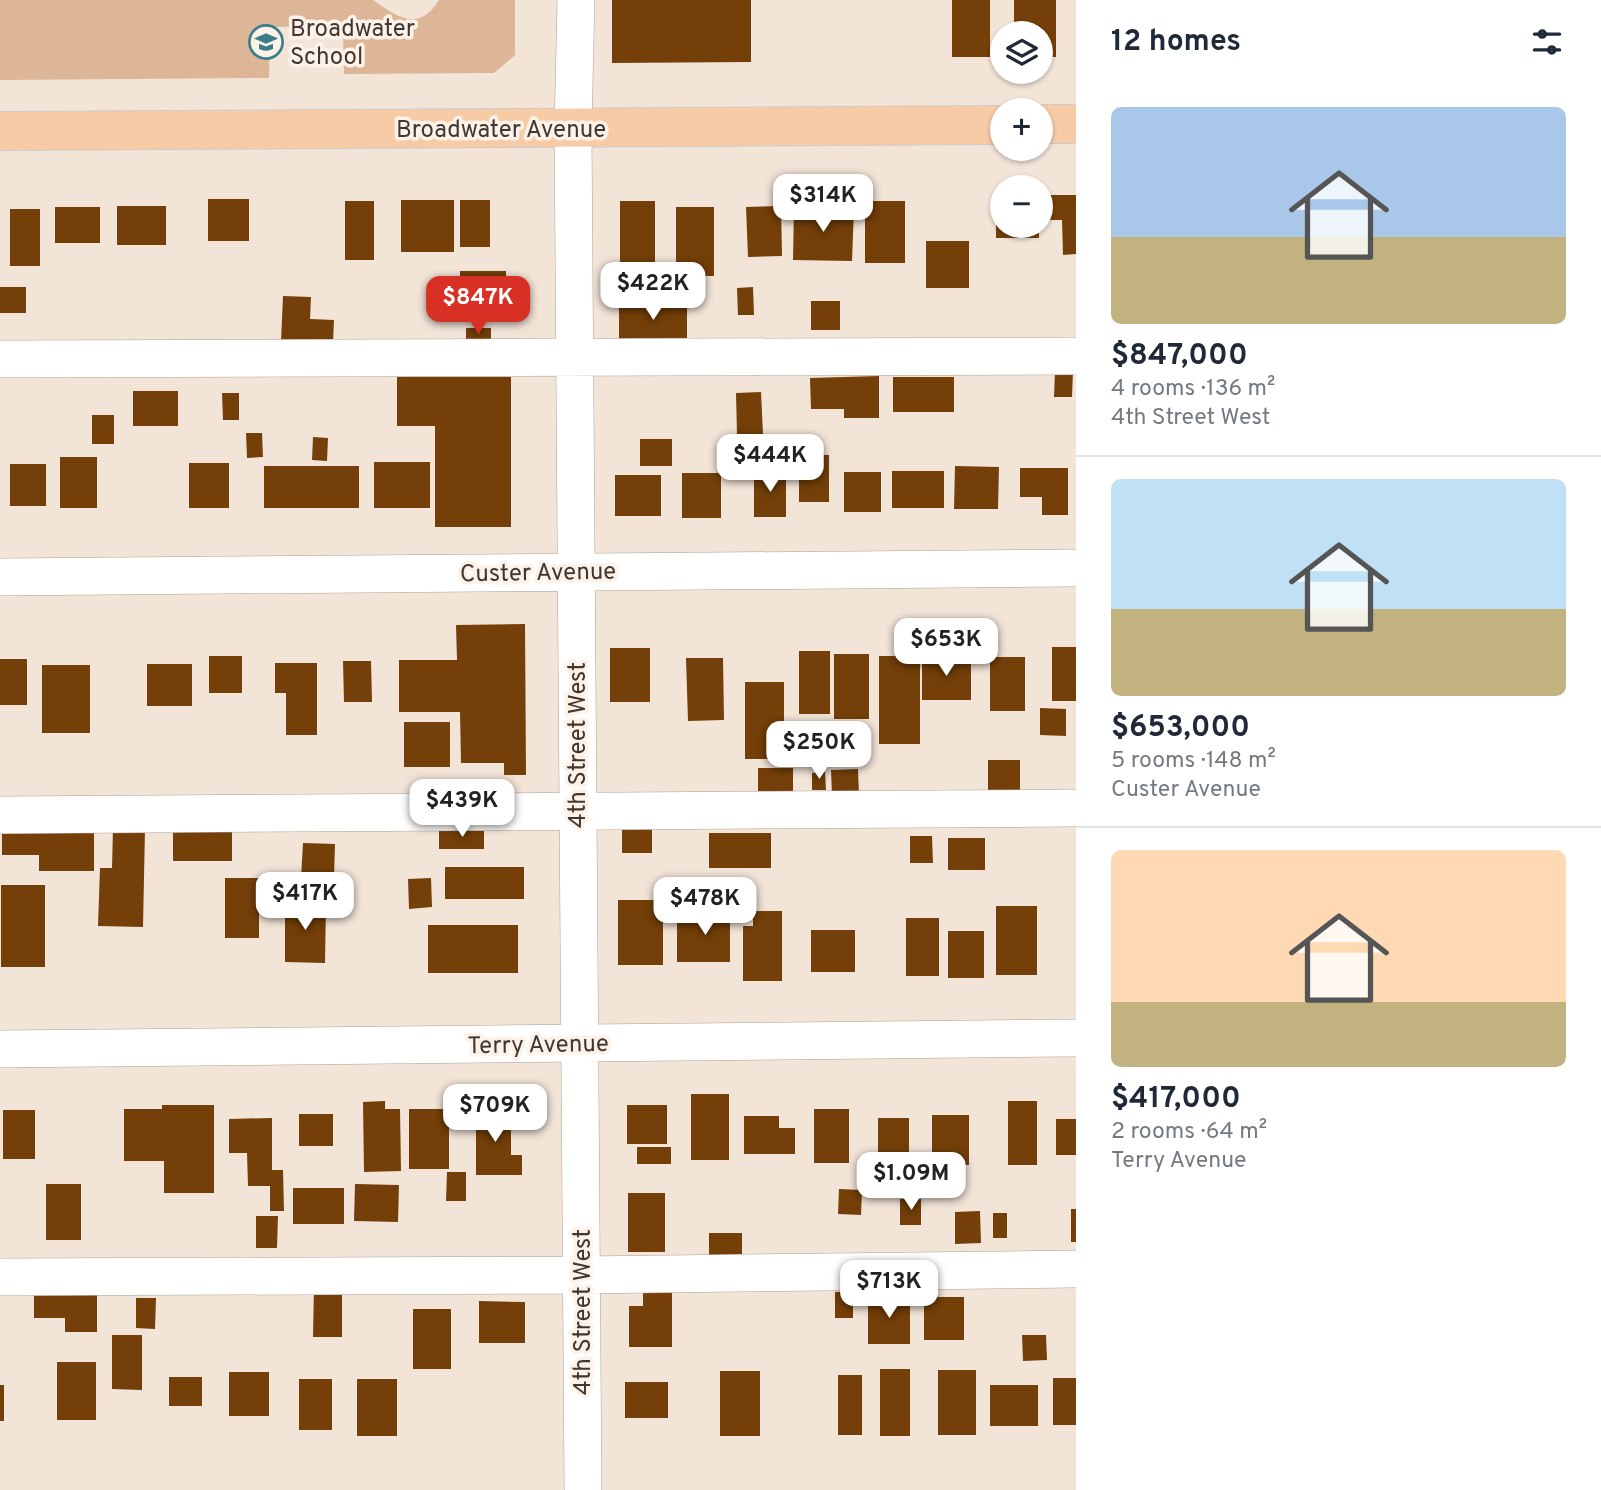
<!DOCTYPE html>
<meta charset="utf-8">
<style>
:root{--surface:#fff;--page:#f2f2f3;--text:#1f2937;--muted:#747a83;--line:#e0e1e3;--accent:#d93025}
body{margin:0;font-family:Overpass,sans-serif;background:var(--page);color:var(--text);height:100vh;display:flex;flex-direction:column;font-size:26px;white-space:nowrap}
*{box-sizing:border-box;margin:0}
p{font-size:23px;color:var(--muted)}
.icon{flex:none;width:38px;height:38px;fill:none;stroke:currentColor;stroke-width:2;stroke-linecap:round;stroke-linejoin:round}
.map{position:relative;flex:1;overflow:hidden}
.panel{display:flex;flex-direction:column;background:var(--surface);width:525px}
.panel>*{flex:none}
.tools{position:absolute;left:990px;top:21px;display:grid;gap:14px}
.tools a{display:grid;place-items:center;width:63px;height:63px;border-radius:50%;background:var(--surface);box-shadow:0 2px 5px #0004;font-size:35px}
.price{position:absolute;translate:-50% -60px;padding:0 16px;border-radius:14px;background:#fff;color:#222;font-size:23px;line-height:46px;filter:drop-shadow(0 2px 4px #0008)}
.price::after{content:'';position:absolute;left:50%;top:42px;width:21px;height:16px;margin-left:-10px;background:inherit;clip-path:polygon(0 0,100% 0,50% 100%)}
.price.active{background:var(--accent);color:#fff}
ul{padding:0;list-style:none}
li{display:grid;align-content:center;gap:14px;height:371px;padding:0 35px}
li+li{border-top:2px solid var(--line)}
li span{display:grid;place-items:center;height:217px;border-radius:10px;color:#555}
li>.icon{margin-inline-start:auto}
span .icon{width:126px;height:126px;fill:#fffc;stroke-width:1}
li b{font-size:30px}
h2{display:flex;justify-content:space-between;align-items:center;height:84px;padding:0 35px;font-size:30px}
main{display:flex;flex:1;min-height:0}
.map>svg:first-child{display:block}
</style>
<main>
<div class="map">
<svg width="1076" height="1490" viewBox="0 0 1076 1490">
<rect width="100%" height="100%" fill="#f3e4d8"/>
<path fill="#ddb597" d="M0,0H373C397,17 419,33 439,0H515V55L494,73L344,74L343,26L270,27L269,78L0,80Z"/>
<path fill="#743f08" d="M612,0H751V62L612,63Z
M952,0H990V57H952Z
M1014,0H1056V57H1041V33H1014Z
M1046,195H1076V254L1063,255L1062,220H1046Z
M208,199H249V241H208Z
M401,200H454V252H401Z
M460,200H490V247H460Z
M345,201H374V260H345Z
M620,201H655V271H620Z
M865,201H905V263H865Z
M996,205H1003V226H1039V238H996Z
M117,206H166V245H117Z
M781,206L782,256L748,257L746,207Z
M794,206L854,208L852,261L793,260Z
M55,207H100V243H55Z
M676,207H714V276H676Z
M10,209H40V266H10Z
M926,241H969V288H926Z
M460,271H506V299H460Z
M0,287H26V313H0Z
M753,287L754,315H738L737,288Z
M283,296L311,297L310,319L334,320L333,343L281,341Z
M619,301H687V342H619Z
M811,301H840V330H811Z
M466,328H491V345H466Z
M1055,370H1073L1072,397H1054Z
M879,376V418H844V409H811L810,378Z
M397,377H511V527H435V426H397Z
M893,377H954V412H893Z
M133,391H178V426H133Z
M761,392L763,434L737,435L736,393Z
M222,393H239V420H223Z
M92,415H114V444H92Z
M246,433H262L263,457L247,458Z
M313,437L328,438L327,461L312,460Z
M640,439H672V466H640Z
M799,455H829V502H799Z
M60,457H97V508H60Z
M374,462H430V508H374Z
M189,463H229V508H189Z
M10,464H46V506H10Z
M264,466H359V508H264Z
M955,466L999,467L998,509H954Z
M1020,468H1068V515H1042V497H1020Z
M754,471H786V517H754Z
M892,471H944V508H892Z
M844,472H881V512H844Z
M682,473H721V518H682Z
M615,475H661V516H615Z
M525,624L526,775H504V763H461L460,712H399V660H457L456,625Z
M1052,647H1076V701H1052Z
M610,648H650V702H610Z
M799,651H830V714H799Z
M834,654H869V719H834Z
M922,655H971V700H922Z
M209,656H242V693H209Z
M879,656H920V744H879Z
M990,657H1025V711H990Z
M686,658H723L724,720L688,721Z
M0,659H27V705H0Z
M343,661H371L372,702H344Z
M275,663H317V735H286V693H275Z
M147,664H192V706H147Z
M42,665H90V733H42Z
M745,682H784V759H745Z
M1040,708L1066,709V736L1040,735Z
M404,722H450V767H404Z
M988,760H1020V790H988Z
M758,768H793V799H758Z
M858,769L859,795L832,796L831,770Z
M825,772L826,790H812V773Z
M113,828H145L143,927L98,926L100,868H112Z
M173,828H232V861H173Z
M439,828H484V849H439Z
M622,828H652V853H622Z
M2,833H94V871H39V855H2Z
M709,833H771V868H709Z
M910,836H932L933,863H910Z
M948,838H985V870H948Z
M303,843L335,844L334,878H301Z
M445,867H524V899H445Z
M225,878H259V938H225Z
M431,878L432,907L409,909L408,879Z
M1,885H45V967H1Z
M618,900H663V965H618Z
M285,902L326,903L325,963L285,962Z
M996,906H1037V975H996Z
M692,909H730V962H677V923H692Z
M753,911H782V981H743V926H753Z
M906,918H939V976H906Z
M428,925H518V973H428Z
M811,930H855V972H811Z
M948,931H984V978H948Z
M691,1094H729V1160H691Z
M385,1101V1109H400L401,1171L364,1172L363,1102Z
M1008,1101H1037V1165H1008Z
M162,1105H214V1193H164V1161H124V1109H162Z
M627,1105H667V1144H627Z
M476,1108H511V1155H522V1175H476Z
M409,1109H449V1169H409Z
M814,1109H849V1163H814Z
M3,1110H35V1159H3Z
M299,1114H333V1146H299Z
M932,1115H969V1165H932Z
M744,1116H779V1128H795V1154H744Z
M272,1118V1170H283L284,1211H270V1186H248L247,1153H229V1119Z
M878,1118H909V1169H878Z
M1056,1119H1076V1155H1056Z
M637,1147H671V1164H637Z
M447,1172H466V1201H446Z
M46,1184H81V1240H46Z
M355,1184L399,1185L398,1222L354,1221Z
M293,1188H344V1224H293Z
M839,1189L862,1190L861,1215L838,1214Z
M628,1193H665V1252H628Z
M900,1199H921V1225H900Z
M1071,1209H1076V1242H1071Z
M980,1211L981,1243L955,1244V1212Z
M993,1213H1007V1238H993Z
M256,1216H278L277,1248H256Z
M709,1233H742V1256H709Z
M314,1285H342V1337H313Z
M643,1288H672V1347H629V1306H643Z
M34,1292H97V1332H65V1318H34Z
M835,1292H853V1318H835Z
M868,1297H910V1344H868Z
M924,1297H964V1340H924Z
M136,1298H156L155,1329L136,1328Z
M479,1301L525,1302V1343H479Z
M413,1309H451V1369H413Z
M112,1335H142V1390L112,1389Z
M1022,1335H1046L1047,1360L1023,1361Z
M57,1362H96V1420H57Z
M880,1369H910V1436H880Z
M938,1370H976V1435H938Z
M720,1371H760V1436H720Z
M229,1372H269V1416H229Z
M838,1375H862V1435H838Z
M169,1377H202V1406H169Z
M1053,1378H1076V1425H1053Z
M299,1379H332V1430H299Z
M357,1379H397V1436H357Z
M625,1382H668V1418H625Z
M0,1385H4V1421H0Z
M990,1385H1038V1426H990Z"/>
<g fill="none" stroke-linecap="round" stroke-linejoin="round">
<g stroke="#ae9f94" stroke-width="38">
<path id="minor" d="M576,0L573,129L583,1490
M0,359L1076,356
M0,577L1076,568
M0,815L1076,808
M0,1049L1076,1038
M0,1277L581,1275L1076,1269"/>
</g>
<g stroke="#cdcbca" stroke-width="40">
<path id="major" d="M1041,124H1076
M0,131L1003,125"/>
</g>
<use href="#minor" stroke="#fff" stroke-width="37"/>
<use href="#major" stroke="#f8cba7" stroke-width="38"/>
</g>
<defs>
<g id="school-ring" transform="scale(1.75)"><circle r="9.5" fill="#fef2e8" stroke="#387e89" stroke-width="1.5"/><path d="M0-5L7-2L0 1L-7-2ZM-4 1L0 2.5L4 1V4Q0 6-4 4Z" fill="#387e89"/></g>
</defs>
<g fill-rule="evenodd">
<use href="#school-ring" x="266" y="42"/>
</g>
<g text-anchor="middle" stroke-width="7" stroke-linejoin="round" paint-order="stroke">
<g font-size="24" fill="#3e3834" stroke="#fef2e8" text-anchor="start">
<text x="290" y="36">Broadwater<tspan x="290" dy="28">School</tspan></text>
</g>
<g font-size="24" fill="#3e3834" stroke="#fef2e8">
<text x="501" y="137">Broadwater Avenue</text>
<text transform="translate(538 572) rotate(-1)" y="8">Custer Avenue</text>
<text transform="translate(577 745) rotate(-90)" y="8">4th Street West</text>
<text transform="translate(538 1044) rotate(-1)" y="8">Terry Avenue</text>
<text transform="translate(582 1312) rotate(-90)" y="8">4th Street West</text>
</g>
</g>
</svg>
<div class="tools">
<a><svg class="icon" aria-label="layers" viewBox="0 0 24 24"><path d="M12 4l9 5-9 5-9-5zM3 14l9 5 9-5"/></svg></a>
<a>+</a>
<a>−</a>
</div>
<b class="price" style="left:823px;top:234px">$314K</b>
<b class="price" style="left:653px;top:322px">$422K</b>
<b class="price active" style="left:478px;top:336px">$847K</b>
<b class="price" style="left:770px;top:494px">$444K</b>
<b class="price" style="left:946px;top:678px">$653K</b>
<b class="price" style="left:819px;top:781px">$250K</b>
<b class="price" style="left:462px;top:839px">$439K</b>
<b class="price" style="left:305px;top:932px">$417K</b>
<b class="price" style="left:705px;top:937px">$478K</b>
<b class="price" style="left:495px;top:1144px">$709K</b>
<b class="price" style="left:911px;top:1212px">$1.09M</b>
<b class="price" style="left:889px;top:1320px">$713K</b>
</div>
<section class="panel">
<h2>12 homes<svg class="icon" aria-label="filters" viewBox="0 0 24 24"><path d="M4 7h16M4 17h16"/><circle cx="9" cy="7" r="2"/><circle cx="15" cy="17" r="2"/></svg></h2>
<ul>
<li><span style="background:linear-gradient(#a9c7e8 60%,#c2b280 0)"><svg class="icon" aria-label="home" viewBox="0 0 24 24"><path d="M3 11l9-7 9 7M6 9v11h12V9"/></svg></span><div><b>$847,000</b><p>4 rooms · 136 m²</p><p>4th Street West</p></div></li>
<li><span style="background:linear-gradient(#bfe0f5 60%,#c2b280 0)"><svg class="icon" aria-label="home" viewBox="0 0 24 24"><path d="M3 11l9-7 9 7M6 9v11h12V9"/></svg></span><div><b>$653,000</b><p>5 rooms · 148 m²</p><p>Custer Avenue</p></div></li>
<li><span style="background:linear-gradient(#ffd9b3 70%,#c2b280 0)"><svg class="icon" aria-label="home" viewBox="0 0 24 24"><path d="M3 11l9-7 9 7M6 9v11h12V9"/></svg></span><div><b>$417,000</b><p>2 rooms · 64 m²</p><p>Terry Avenue</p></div></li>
</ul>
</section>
</main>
